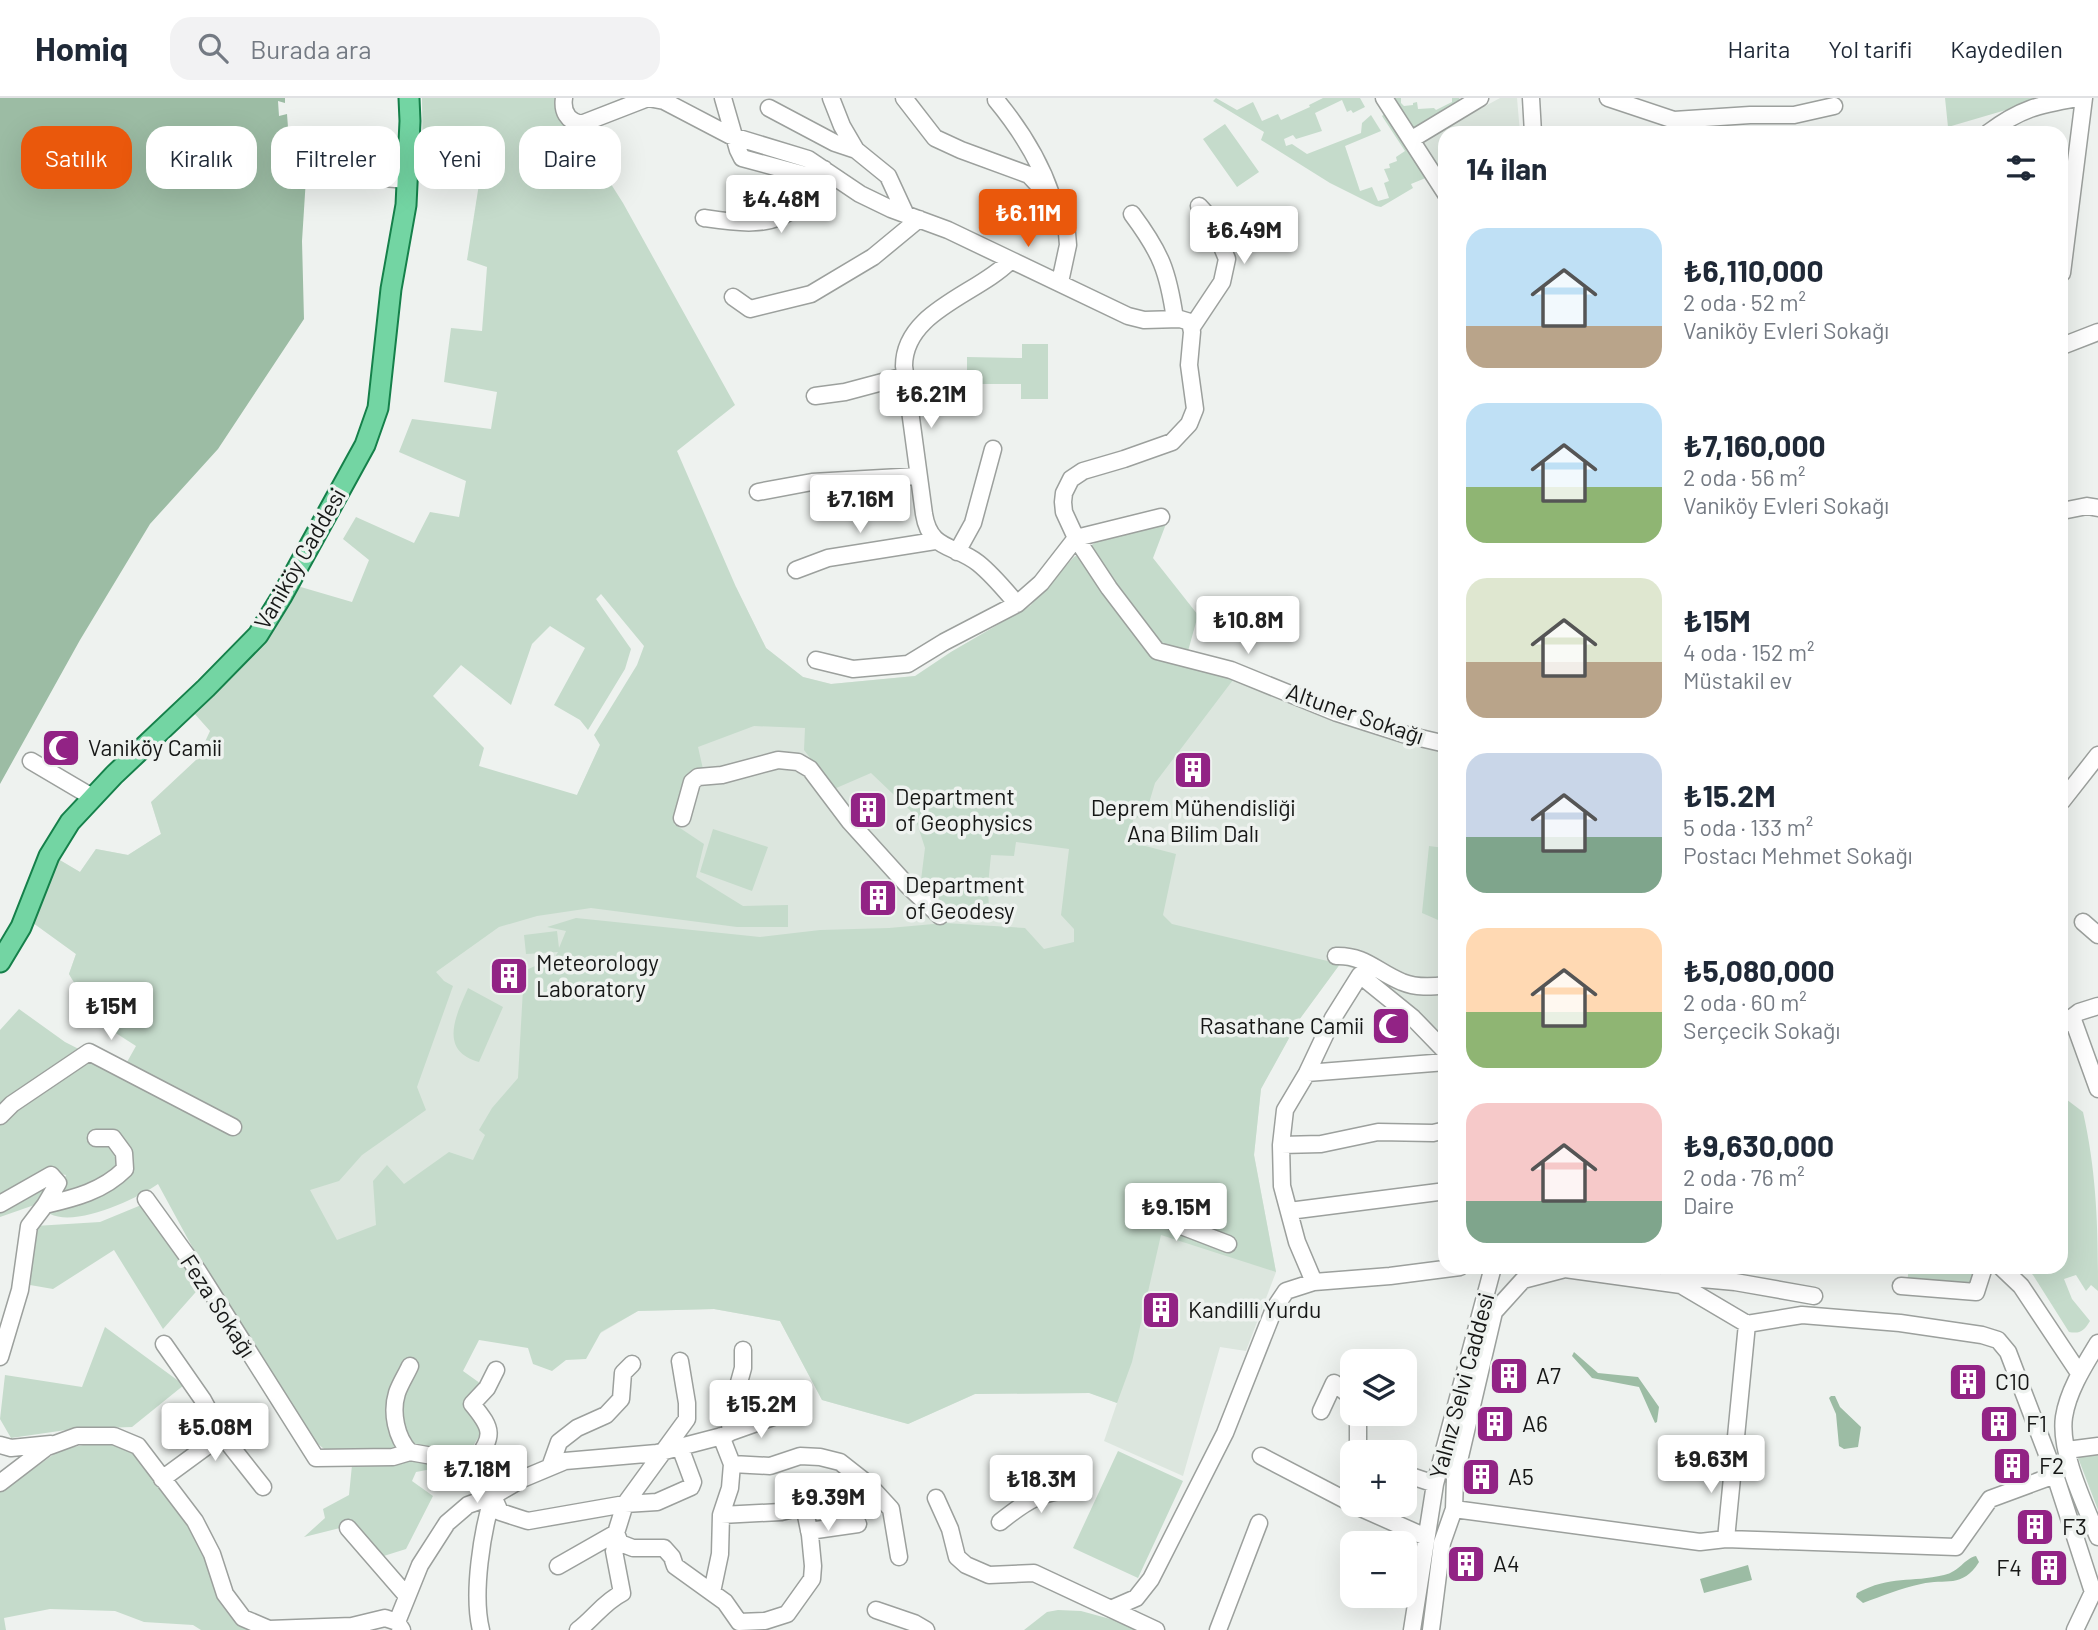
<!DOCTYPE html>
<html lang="tr">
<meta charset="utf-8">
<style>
:root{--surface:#fff;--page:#f2f2f3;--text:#1f2937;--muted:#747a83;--line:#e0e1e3;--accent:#ea580c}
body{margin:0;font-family:Barlow,sans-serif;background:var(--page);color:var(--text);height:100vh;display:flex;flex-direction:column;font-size:26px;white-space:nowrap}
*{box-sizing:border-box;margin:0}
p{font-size:23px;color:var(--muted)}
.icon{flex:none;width:38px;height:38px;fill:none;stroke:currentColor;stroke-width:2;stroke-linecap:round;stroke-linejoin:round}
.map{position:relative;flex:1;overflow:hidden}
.sheet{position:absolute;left:1438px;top:28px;width:630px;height:1148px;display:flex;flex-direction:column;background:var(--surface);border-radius:21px;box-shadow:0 7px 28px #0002}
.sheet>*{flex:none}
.hud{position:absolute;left:21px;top:28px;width:665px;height:63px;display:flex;gap:14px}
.controls{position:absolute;left:1340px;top:1251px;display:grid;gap:14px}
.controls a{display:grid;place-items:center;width:77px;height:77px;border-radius:14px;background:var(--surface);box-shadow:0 7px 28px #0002;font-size:35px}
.price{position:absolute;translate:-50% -60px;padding:0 16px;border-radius:7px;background:#fff;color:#222;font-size:23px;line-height:46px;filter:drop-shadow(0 2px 4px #0008)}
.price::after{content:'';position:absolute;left:50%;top:42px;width:21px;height:16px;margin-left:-10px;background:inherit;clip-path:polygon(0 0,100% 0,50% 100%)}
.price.current{background:var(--accent);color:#fff}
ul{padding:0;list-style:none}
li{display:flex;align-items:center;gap:21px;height:175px;padding:0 28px}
li span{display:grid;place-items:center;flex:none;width:196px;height:140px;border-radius:21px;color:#555}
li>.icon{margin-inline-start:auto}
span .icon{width:84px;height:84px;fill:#fffc;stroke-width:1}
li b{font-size:30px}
h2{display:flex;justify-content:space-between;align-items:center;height:84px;padding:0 28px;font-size:30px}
.tag{padding:0 24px;border-radius:21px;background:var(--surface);box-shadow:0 7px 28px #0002;font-size:24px;line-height:63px}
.tag.current{background:var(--accent);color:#fff}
header{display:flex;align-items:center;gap:42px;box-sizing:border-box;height:98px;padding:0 35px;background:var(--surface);border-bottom:2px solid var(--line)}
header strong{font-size:33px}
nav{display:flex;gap:38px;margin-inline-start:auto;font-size:24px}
.search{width:490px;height:63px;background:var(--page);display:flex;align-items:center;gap:18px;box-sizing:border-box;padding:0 24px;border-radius:21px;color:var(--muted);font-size:26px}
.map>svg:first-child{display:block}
</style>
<header>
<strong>Homiq</strong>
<div class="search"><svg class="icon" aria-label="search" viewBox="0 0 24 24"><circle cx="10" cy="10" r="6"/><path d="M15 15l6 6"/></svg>Burada ara</div>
<nav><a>Harita</a><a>Yol tarifi</a><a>Kaydedilen</a></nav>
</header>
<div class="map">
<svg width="2098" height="1532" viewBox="0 0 2098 1532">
<rect width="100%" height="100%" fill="#eef2ef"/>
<path fill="#dce6de" d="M1500,0H1517L1520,35H1446L1445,83L1421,43Z
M1074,459L1158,562L1185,564L1445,652V955L1357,872L1340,866L1299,922L1261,990L1254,1057L1276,1174L1246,1253L1220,1249L1183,1378L1104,1343L1117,1305L1090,1295L975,1296L908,1326L822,1302L780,1223L714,1211L638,1213L572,1252L502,1228L398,1255L262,1007L97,923L69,876L76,856L29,822L58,761L80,774L96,751L128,757L161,736L151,704L577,697L600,647L736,489L766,550L803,579L831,586L916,578L951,554L1030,508Z"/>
<path fill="#c5dbcb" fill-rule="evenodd" d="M422,0H559V19L583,42L623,105L735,307L677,353L736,489L766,550L803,579L831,586L915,578L951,554L1030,508L1074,459L1111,434L1169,418L1153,460L1198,517L1185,564L1236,578L1155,685L1146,715L1133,722L1130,744L1176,756L1163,817L1172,826L1340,866L1299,922L1261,991L1254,1057L1276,1174L1161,1137L1132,1264L1117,1305L1089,1295L975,1296L908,1326L822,1302L780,1223L714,1211L638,1213L601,1234L586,1261L566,1262L552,1273L533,1266L528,1250L479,1242L463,1273L484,1288L471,1302L487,1325L463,1365L416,1374L412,1383L433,1398L406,1451L371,1462L344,1429L304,1439L325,1420L323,1411L349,1397L353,1357L329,1355L313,1342L232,1222L158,1086C135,1102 76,1129 50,1116L66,1077L54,1075L0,1101V932L19,911L65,944L122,973L136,948L97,923L69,876L76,856L29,822L58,761L80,774L96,751L128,757L161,736L151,704L197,661L210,633L193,614L294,487L352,504L369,462L343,441L356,419L414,445L430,414L459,419L466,383L399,354L412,321L491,331L497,294L444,284L451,230L482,233L487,169L467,162L479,86L423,81ZM601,496L644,548L637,567L594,637L600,647L577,697L479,668L484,650L433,598L461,567L511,607L532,546L550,528L585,550L554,607L580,622L588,632L625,571L631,551L596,501ZM754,628L805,630L804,652L834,691L871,675L914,716L925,750L920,790L940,807L989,813L988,787L991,757L1014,758L1016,744L1069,751L1061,817L1074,831V844L1044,851L1025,830L945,825L889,830L820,832L760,839L576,820L547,829L566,833L559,850L557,833L524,837L526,856L558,854L555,859L524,873L518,980L492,1010L479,1032L485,1037L473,1062L449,1054L404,1086L387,1067L373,1083L376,1127L337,1142L310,1092L339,1083L362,1057L426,1012L417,989L453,888L444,883L436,874L499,829L537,818L591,810L737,829H788V807L743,808L696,779L704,746L674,726L688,680L703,671L698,649Z
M1216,0L1237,12L1253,4L1262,23L1278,16L1281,22L1310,9L1309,7L1323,0H1360L1365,9L1353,15L1351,12L1347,14L1342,2L1315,15L1322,33L1296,41L1293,37L1284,41L1286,48L1292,46L1307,56L1361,35L1362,25L1371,17L1381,33L1345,48L1360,93L1372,89L1378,103L1389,100L1384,85L1389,83L1384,71L1390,70L1389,66L1397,63L1396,59L1405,53L1382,18L1385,15L1428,79L1411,86L1413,90L1381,109L1376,108L1330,85L1261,42L1264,34L1213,3Z
M1391,0H1401V5L1404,8L1413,7V5L1417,4L1418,11L1434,10L1436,12L1452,4V0H1459L1461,3L1413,30Z
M1945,0H2047L1948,29Z
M1225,26L1259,74L1237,89L1203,41Z
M1022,246H1048V301H1021V286H967V259L1022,260Z
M713,731L768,749L752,793L700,774Z
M1429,748L1445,750V825L1422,815Z
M468,890L503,909L479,964C438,953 456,917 468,890Z
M2062,998L2083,1014C2097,1077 2098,1129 2098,1193L2091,1187L2086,1193L2076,1177L2064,1181L2072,1201L2090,1223C2084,1233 2080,1236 2069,1234L2033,1177L2025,1169H2062Z
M45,1088L43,1104L0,1119V1109Z
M151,1103L202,1187L163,1231L114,1152L53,1191L30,1187L35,1128L100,1124Z
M1909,1169H1976L1972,1188L1907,1185Z
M105,1229L184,1287L132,1329L73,1331L11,1340L0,1321L5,1277L82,1289Z
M120,1339L166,1390L205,1455L220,1505L236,1526L250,1532H201L193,1527L144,1524L115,1513L50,1511L4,1520L6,1532H0V1394L60,1352Z
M1118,1353L1183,1383L1138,1480L1073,1450Z
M2098,1354V1412L2077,1357Z
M1058,1512L1081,1513L1136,1528L1135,1532H1024L1047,1514Z"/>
<path fill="#9cbca4" d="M0,0H285V5L278,3L279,18L287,16L289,43H302V63L298,64V79L306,80L302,143L304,221L218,351L150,426L80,542L0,686Z
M1574,1254L1598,1275L1638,1279L1659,1309L1657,1324L1655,1325L1639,1289L1592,1280L1572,1258Z
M1831,1298H1835L1840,1309L1861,1329L1858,1349L1844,1351L1839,1348L1836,1316L1829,1300Z
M1976,1458L1979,1464C1962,1491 1946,1480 1921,1486C1901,1490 1882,1498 1863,1505L1856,1499L1857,1495C1891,1477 1911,1485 1944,1477C1959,1474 1965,1460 1976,1458Z
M1748,1467L1752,1482L1704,1495L1700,1481Z"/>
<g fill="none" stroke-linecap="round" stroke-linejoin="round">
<g stroke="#9ca09d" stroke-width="19">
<path id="minor" d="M564,0C562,13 567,23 581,26L648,0L664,3L729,37L808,61L860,96L891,111L948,132L1128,218L1144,222L1180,221L1190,224L1192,234L1189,267L1195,311L1189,326L1172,344L1124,361L1083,373L1071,381L1064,395L1063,404L1064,414L1076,440L1109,490L1157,553L1231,572L1337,615L1403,636L1446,646
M723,0L738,52L742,60L816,80
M831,0L842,28L856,52L888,78L906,117
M904,0L935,40L961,52L1029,77L1042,91L1066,123L1068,147L1060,184
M1384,0L1446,96
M1531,0L1533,35
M1608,0L1674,22L1750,17H1794L1834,8
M996,2C1020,31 1039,61 1051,96
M769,10L835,45L856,52
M1988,35C2021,10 2039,7 2078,0
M1412,41L1480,0
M357,78L408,82
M1132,116C1161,155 1168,173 1175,221
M704,120C731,124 772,131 794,110C805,98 814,83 824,71
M1010,163C978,196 904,213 904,268L924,416C930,453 954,446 978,465C993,477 1005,492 1017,506
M2062,175L2084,0
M733,199L750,211L811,196L873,159L919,121
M1192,229L1222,184L1227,161L1210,120L1199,108
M2062,248L2098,234
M815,298L845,294L905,278
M758,394L812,384L918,378
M2062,413L2087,408L2098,410
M1076,440L1161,419
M957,454L973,425L993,351
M796,472L828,460L935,443
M816,562L853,571L908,566L944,544L1017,506L1041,485L1076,440
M31,663L92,699
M2062,703L2098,657
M682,720L692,684L698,679L722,677L778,662L798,664L810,671L850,724L907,787L940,818
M2083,824L2098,837
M1336,858C1365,857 1377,874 1402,884C1416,890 1431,889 1446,887
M2072,919L2098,991
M2062,927L2079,914L2098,908
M1307,975L1446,964
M0,1018L12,1006L89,954L233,1029
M1281,1047L1321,1046L1378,1034L1433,1035L1446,1032
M146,1101L198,1173L316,1360L393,1359L410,1354L438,1359L472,1370
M1153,1102L1176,1126L1228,1146
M0,1106L51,1077L58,1085L45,1107C75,1100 103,1093 125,1071L124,1055L113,1040H96
M1289,1113L1446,1093
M2001,1169L2021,1188L2079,1275
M1669,1178L1735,1184L1814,1198
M1314,1184L1297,1144L1282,1088L1281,1047L1285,1012L1307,975L1333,920L1360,877L1413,920L1446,954
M1901,1188L1976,1194L1984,1169
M2098,1245C2084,1268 2068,1293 2064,1319C2059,1354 2085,1407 2098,1439
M164,1246L203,1302L222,1337
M0,1259L20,1192L29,1128L45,1107
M680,1263L687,1305V1321L625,1406L616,1435L620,1445L633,1450H664L672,1459L675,1468L725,1504L739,1524L765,1523L787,1516L812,1481L813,1468L810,1437L804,1408
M410,1268C406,1277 400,1286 397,1295C391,1314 396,1340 410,1354
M496,1272L487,1290L472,1306C497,1336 491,1338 472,1370L493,1398L500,1414L528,1423L625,1406L657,1404L691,1389L693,1384L680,1349
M1321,1313L1334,1285L1353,1300
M1358,1316V1346L1362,1354
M731,1334L779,1317
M0,1347L11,1350L51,1346
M2067,1352L2098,1348
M1261,1358L1353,1406
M732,1366L770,1368L800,1358L820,1359L840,1364L868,1386L891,1411L899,1459
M550,1369L559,1344L577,1330L606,1317L621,1301L623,1275L632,1266
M1405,1376L1435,1386
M2055,1377L2093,1494L2075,1532
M162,1381L222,1337L263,1389
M0,1385L47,1349L77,1338H114L138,1348L195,1423L212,1456L225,1496L243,1520L269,1531L352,1528L385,1520L397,1524L402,1532
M936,1400L950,1431L957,1459L966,1467L989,1477L1034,1475L1156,1532
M1354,1407L1426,1439
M721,1417L781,1414L849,1397
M1000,1424C1026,1403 1042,1392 1077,1392
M348,1430L407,1498
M809,1433L858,1426
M1726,1441L1956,1449L1990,1401L2055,1377L2008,1254L1998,1242L1982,1237L1900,1225L1802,1217L1747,1226L1681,1187L1565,1171L1523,1182L1494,1214L1455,1380L1454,1411L1700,1444L1726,1441L1747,1226
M558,1468L616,1435
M712,1494L720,1456L721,1417L730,1390L732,1366L721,1338
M1113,1510L1136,1500L1151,1481L1225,1335L1274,1211L1286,1193L1314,1184L1390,1178L1460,1169
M876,1512L914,1525L926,1532
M397,1524L420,1467L447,1425L468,1407L493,1398L522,1381L565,1363L657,1355L726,1337L731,1334L727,1303L731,1294L738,1288L743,1270V1252
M481,1532C472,1496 482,1433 493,1398
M578,1532C594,1520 604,1504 622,1495L614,1453L620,1445
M1218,1532L1259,1425
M1412,1532L1435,1386L1493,1169
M1431,1532L1442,1445L1454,1411"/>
</g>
<g stroke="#15804a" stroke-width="23">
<path id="major" d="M0,864L21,829L49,758L70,724L114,677L206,590L258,537L282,498L365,347L378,310L391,191L406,107L410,23L409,0"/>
</g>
<use href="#minor" stroke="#fff" stroke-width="16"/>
<use href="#major" stroke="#73d5a3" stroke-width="19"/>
</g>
<defs>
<g id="mosque-square" transform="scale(2.0125)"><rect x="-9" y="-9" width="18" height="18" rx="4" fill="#922385" stroke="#eef2ef"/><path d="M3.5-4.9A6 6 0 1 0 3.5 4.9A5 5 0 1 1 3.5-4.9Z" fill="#fff"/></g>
<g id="building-square" transform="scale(2.0125)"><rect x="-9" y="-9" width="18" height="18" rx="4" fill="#922385" stroke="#eef2ef"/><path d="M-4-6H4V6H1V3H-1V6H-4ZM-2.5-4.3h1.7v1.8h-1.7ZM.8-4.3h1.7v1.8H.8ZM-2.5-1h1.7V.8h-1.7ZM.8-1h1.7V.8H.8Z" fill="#fff"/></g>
</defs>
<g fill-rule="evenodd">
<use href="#mosque-square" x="61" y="650"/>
<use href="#building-square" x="1193" y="672"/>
<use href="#building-square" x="868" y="712"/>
<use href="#building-square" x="878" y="800"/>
<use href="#building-square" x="509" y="878"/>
<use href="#mosque-square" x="1391" y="928"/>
<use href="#building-square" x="1161" y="1212"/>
<use href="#building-square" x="1509" y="1278"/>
<use href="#building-square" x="1968" y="1284"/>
<use href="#building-square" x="1495" y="1326"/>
<use href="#building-square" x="1999" y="1326"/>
<use href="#building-square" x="2012" y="1368"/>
<use href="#building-square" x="1481" y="1379"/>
<use href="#building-square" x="2035" y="1429"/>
<use href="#building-square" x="1466" y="1466"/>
<use href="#building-square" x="2049" y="1470"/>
</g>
<g text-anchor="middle" stroke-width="7" stroke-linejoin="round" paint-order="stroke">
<g font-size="23" fill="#161716" stroke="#eef2ef">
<text transform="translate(300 461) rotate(-60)" y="8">Vaniköy Caddesi</text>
<text transform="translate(1355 616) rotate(19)" y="8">Altuner Sokağı</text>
<text transform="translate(218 1208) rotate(57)" y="8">Feza Sokağı</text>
<text transform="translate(1462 1288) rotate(-75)" y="8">Yalnız Selvi Caddesi</text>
</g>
<g font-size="23" fill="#161716" stroke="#eef2ef" text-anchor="start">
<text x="88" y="658">Vaniköy Camii</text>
<text x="895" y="707">Department<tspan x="895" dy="26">of Geophysics</tspan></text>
<text x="1193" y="718" text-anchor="middle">Deprem Mühendisliği<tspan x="1193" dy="26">Ana Bilim Dalı</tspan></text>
<text x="905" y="795">Department<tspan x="905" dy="26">of Geodesy</tspan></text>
<text x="536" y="873">Meteorology<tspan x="536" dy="26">Laboratory</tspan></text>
<text x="1364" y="936" text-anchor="end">Rasathane Camii</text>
<text x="1188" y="1220">Kandilli Yurdu</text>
<text x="1536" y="1286">A7</text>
<text x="1995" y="1292">C10</text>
<text x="1522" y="1334">A6</text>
<text x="2026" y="1334">F1</text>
<text x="2039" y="1376">F2</text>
<text x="1508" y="1387">A5</text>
<text x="2062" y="1437">F3</text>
<text x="1493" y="1474">A4</text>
<text x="2022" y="1478" text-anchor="end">F4</text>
</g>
</g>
</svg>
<div class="controls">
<a><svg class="icon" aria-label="layers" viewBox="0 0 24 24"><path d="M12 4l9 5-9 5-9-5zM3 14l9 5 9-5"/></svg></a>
<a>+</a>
<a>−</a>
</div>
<b class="price" style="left:781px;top:137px">₺4.48M</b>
<b class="price current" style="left:1028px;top:151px">₺6.11M</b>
<b class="price" style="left:1244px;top:168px">₺6.49M</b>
<b class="price" style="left:931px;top:332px">₺6.21M</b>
<b class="price" style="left:860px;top:437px">₺7.16M</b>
<b class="price" style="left:1248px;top:558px">₺10.8M</b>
<b class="price" style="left:111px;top:944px">₺15M</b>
<b class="price" style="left:1176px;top:1145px">₺9.15M</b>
<b class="price" style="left:761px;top:1342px">₺15.2M</b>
<b class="price" style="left:215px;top:1365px">₺5.08M</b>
<b class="price" style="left:1711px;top:1397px">₺9.63M</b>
<b class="price" style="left:477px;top:1407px">₺7.18M</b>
<b class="price" style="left:1041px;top:1417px">₺18.3M</b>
<b class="price" style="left:828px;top:1435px">₺9.39M</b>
<div class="hud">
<a class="tag current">Satılık</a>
<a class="tag">Kiralık</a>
<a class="tag">Filtreler</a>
<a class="tag">Yeni</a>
<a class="tag">Daire</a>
</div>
<section class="sheet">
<h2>14 ilan<svg class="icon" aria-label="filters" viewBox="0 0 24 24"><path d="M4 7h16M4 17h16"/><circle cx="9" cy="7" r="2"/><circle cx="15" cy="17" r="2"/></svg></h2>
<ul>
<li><span style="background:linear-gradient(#bfe0f5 70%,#b9a48a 0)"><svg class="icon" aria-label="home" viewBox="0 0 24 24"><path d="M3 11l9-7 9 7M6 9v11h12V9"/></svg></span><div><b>₺6,110,000</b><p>2 oda · 52 m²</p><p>Vaniköy Evleri Sokağı</p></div></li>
<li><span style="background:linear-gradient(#bfe0f5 60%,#8fb573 0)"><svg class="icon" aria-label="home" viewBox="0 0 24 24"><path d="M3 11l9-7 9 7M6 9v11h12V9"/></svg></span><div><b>₺7,160,000</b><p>2 oda · 56 m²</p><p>Vaniköy Evleri Sokağı</p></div></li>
<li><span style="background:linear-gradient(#dfe7d0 60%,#b9a48a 0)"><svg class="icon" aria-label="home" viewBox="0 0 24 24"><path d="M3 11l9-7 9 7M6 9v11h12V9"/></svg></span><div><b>₺15M</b><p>4 oda · 152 m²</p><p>Müstakil ev</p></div></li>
<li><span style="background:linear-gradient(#c9d6e8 60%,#7fa58c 0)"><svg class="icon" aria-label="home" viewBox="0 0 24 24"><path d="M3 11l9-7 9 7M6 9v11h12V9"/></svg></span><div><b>₺15.2M</b><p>5 oda · 133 m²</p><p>Postacı Mehmet Sokağı</p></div></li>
<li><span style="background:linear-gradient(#ffd9b3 60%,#8fb573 0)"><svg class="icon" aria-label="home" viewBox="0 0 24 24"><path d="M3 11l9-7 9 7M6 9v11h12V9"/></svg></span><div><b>₺5,080,000</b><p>2 oda · 60 m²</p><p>Serçecik Sokağı</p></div></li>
<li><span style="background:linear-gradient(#f6c9c9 70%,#7fa58c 0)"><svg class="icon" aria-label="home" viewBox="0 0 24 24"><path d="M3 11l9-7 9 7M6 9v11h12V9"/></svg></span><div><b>₺9,630,000</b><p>2 oda · 76 m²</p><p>Daire</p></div></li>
</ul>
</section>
</div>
